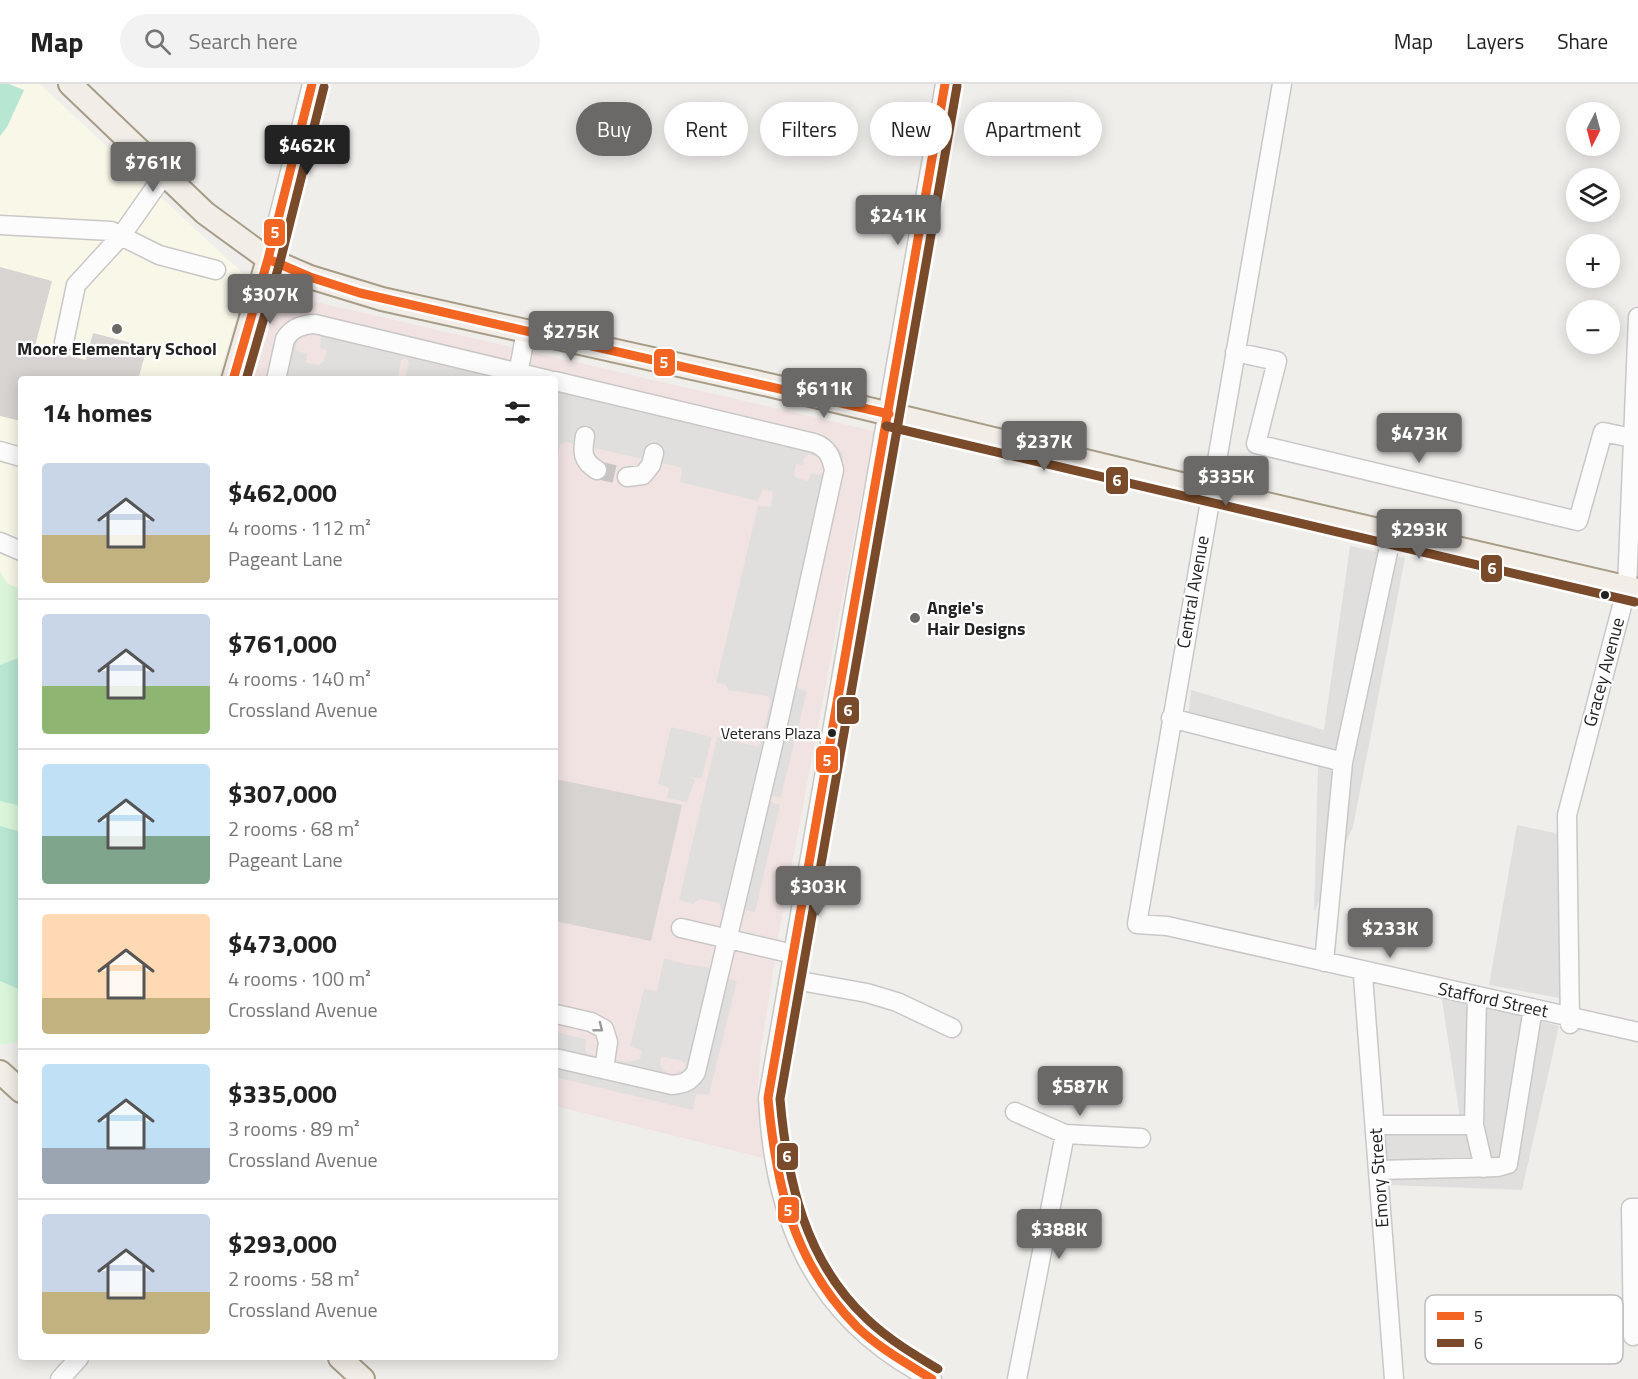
<!DOCTYPE html>
<meta charset="utf-8">
<style>
:root{--surface:#fff;--page:#f2f2f2;--text:#222;--muted:#767676;--line:#e0e0e0;--accent:#6a6968}
body{margin:0;font-family:"Titillium Web",sans-serif;background:var(--page);color:var(--text);height:100vh;display:flex;flex-direction:column;font-size:22px;white-space:nowrap}
*{box-sizing:border-box;margin:0}
p{font-size:20px;color:var(--muted)}
.icon{flex:none;width:33px;height:33px;fill:none;stroke:currentColor;stroke-width:2;stroke-linecap:round;stroke-linejoin:round}
.map{position:relative;flex:1;overflow:hidden}
.sheet{position:absolute;left:18px;top:292px;width:540px;height:984px;display:flex;flex-direction:column;background:var(--surface);border-radius:6px;box-shadow:0 3px 15px #0003}
.sheet>*{flex:none}
.top-card{position:absolute;left:576px;top:18px;width:570px;height:54px;display:flex;gap:12px}
.needle{width:39px;rotate:186deg}
.tools{position:absolute;left:1566px;top:18px;display:grid;gap:12px}
.tools a{display:grid;place-items:center;width:54px;height:54px;border-radius:50%;background:var(--surface);box-shadow:0 3px 15px #0003;font-size:30px}
.price{position:absolute;translate:-50% -51px;padding:0 14px;border-radius:6px;background:var(--accent);color:#fff;font-size:20px;line-height:39px;filter:drop-shadow(0 2px 3px #0008)}
.price::after{content:'';position:absolute;left:50%;top:36px;width:18px;height:14px;margin-left:-9px;background:inherit;clip-path:polygon(0 0,100% 0,50% 100%)}
.price.current{background:#222;color:#fff}
ul{padding:0;list-style:none}
li{display:flex;align-items:center;gap:18px;height:150px;padding:0 24px}
li+li{border-top:2px solid var(--line)}
li span{display:grid;place-items:center;flex:none;width:168px;height:120px;border-radius:6px;color:#555}
li>.icon{margin-inline-start:auto}
span .icon{width:72px;height:72px;fill:#fffc;stroke-width:1}
li b{font-size:26px}
h2{display:flex;justify-content:space-between;align-items:center;height:72px;padding:0 24px;font-size:26px}
.chip{padding:0 21px;border-radius:27px;background:var(--surface);box-shadow:0 3px 15px #0003;font-size:21px;line-height:54px}
.chip.current{background:var(--accent);color:#fff}
header{display:flex;align-items:center;gap:36px;box-sizing:border-box;height:84px;padding:0 30px;background:var(--surface);border-bottom:2px solid var(--line)}
header strong{font-size:28px}
nav{display:flex;gap:33px;margin-inline-start:auto;font-size:21px}
.search{width:420px;height:54px;background:var(--page);display:flex;align-items:center;gap:15px;box-sizing:border-box;padding:0 21px;border-radius:33px;color:var(--muted);font-size:22px}
.map>svg:first-child{display:block}
</style>
<header>
<strong>Map</strong>
<div class="search"><svg class="icon" aria-label="search" viewBox="0 0 24 24"><circle cx="10" cy="10" r="6"/><path d="M15 15l6 6"/></svg>Search here</div>
<nav><a>Map</a><a>Layers</a><a>Share</a></nav>
</header>
<div class="map">
<svg width="1638" height="1295" viewBox="0 0 1638 1295">
<rect width="100%" height="100%" fill="#f0eeeb"/>
<path fill="#f1e3e1" d="M290,212L874,347L779,848L761,965L758,1005L759,1040L763,1074L555,1022V296H253L277,220L283,214Z"/>
<path fill="#f8f7e8" d="M0,0H40L248,194L218,295L21,296V505L8,501L0,488Z"/>
<path fill="#daf5da" d="M0,488L8,500L21,505V958L0,961Z"/>
<path fill="#b7e6d2" d="M0,0H9L24,6L7,43L0,52Z
M21,573V722L0,717V581Z
M0,742L21,748V906L0,897Z"/>
<path fill="#e0dfde" fill-rule="evenodd" d="M309,230L325,232L498,274L493,293L487,295H405L409,278L405,273L401,277L398,295L267,296L281,245L289,236ZM311,249L321,253L320,264L327,266L324,277L319,281L306,279L307,270L295,266L297,258L301,252Z
M552,287L820,351L833,358L843,370L841,397L796,600L799,605L807,607L781,713L770,712L768,717L780,721L755,828L745,826L740,831L722,827L719,819L701,815L696,817L694,820L679,816L717,653L759,663L771,616L767,612L728,606L726,601L716,599L758,422L771,423L773,408L763,405L758,417L680,398L682,386L680,383L566,358L560,361L558,369H555V335L559,324L555,322V296H551ZM809,370L819,374L824,384L823,390L819,391L811,389L808,397L797,394L794,392L796,380L802,381L804,374Z
M1350,462L1405,474L1353,743L1314,828L1318,683L1187,644L1191,606L1324,646Z
M671,643L712,653L702,694L690,693L695,696L687,718L667,714L669,704L658,700Z
M1517,741L1559,750L1565,915L1489,901Z
M664,874L685,880L725,886V894L737,897L709,1011L696,1010L693,1026L555,993V948L586,955L585,967L588,970L627,978L640,975L642,967L630,962L644,905L657,907ZM663,973L683,977L686,981L684,985L673,990L667,989L660,982L661,974Z
M1441,910L1559,942L1522,1106L1389,1101L1384,1046L1461,1040Z"/>
<path fill="#d7d4d2" d="M0,183L52,197L35,262L86,276L93,249L147,263L138,296H21V337L0,332Z
M555,695L682,721L651,857L555,837Z"/>
<g fill="none" stroke-linecap="round" stroke-linejoin="round">
<path stroke="#c7c5c3" stroke-width="18" stroke-dasharray="18 9" stroke-linecap="butt" d="M597,386L627,393"/>
<g stroke="#c9c8c7" stroke-width="21">
<path id="minor" d="M1282,0L1137,840L1167,842L1638,948
M0,141L111,147L159,171L216,186
M268,175L312,0
M64,258L76,201L121,152L164,91
M1235,268L1277,277L1256,360L1578,437L1603,348L1632,354
M276,296L285,255C292,244 303,240 315,240L549,296
M517,296L526,247
M555,297L814,359C828,364 831,372 834,386L778,640L696,988C690,998 683,1000 672,1001L555,974
M585,352C582,368 582,377 597,386
M0,367L21,373
M627,393L643,391L651,381L654,369
M0,458L21,467
M1171,634L1343,678
M681,844L793,870
M1324,878L1343,678L1392,449
M1363,892L1394,1295
M789,895L867,909L897,918L952,944
M556,930L591,938L604,945L608,958L604,985
M1570,940L1567,731L1627,503L1638,233
M1015,1028L1065,1050L1141,1054
M1375,1041H1474L1477,912
M1474,1041L1484,1084
M1378,1086L1498,1083L1508,1080L1533,924
M1633,1252L1631,1124H1638
M60,1295L79,1274
M932,1295C816,1236 774,1139 768,1014L945,0
M1017,1295L1065,1050"/>
</g>
<g stroke="#a79c86" stroke-width="26">
<path id="major" d="M70,0L205,129L268,175L310,193L382,215L769,301L1210,407L1638,506
M233,296L268,175
M0,988L21,1007
M340,1274L363,1295"/>
</g>
<use href="#minor" stroke="#fdfcfc" stroke-width="18"/>
<use href="#major" stroke="#f3ede7" stroke-width="22"/>
<g stroke="#fff" stroke-width="14">
<path id="bus-1" d="M268,175L310,193L360,209L889,330
M233,296L268,175L312,0
M932,1295C906,1279 879,1264 857,1243C793,1178 776,1102 768,1014L945,0"/>
</g>
<g stroke="#fff" stroke-width="14">
<path id="bus-2" d="M246,296L280,178L324,3
M886,342L1635,518
M938,1285C913,1270 888,1255 867,1235C805,1177 787,1096 780,1015L957,2"/>
</g>
<use href="#bus-1" stroke="#f26522" stroke-width="9"/>
<use href="#bus-2" stroke="#7a4b2a" stroke-width="9"/>
</g>
<defs><path id="oneway-chevron" d="M-2-3.5L2.5 0L-2 3.5" fill="none" stroke-width="1.6" stroke-linecap="round" stroke-linejoin="round" transform="scale(1.5)"/></defs>
<use stroke="#9a9a9a" href="#oneway-chevron" transform="translate(599 944) rotate(38)"/>
<g fill="#6a6968" stroke="#fff" stroke-width="2">
<circle cx="117" cy="245" r="6"/>
<circle cx="915" cy="534" r="6"/>
</g>
<g fill="#222" stroke="#fff" stroke-width="2">
<circle cx="1605" cy="511" r="5"/>
<circle cx="832" cy="649" r="5"/>
</g>
<g text-anchor="middle" stroke-width="4.5" stroke-linejoin="round" paint-order="stroke">
<g font-size="16" fill="#222" stroke="#fff" text-anchor="end">
<text x="821" y="655">Veterans Plaza</text>
</g>
<g font-size="18" font-weight="bold" fill="#222" stroke="#fff">
<text x="117" y="271">Moore Elementary School</text>
<text x="927" y="530" text-anchor="start">Angie's<tspan x="927" dy="21">Hair Designs</tspan></text>
</g>
<g font-size="18" fill="#222" stroke="#fff">
<text transform="translate(1193 508) rotate(-80)" y="6">Central Avenue</text>
<text transform="translate(1604 588) rotate(-75)" y="6">Gracey Avenue</text>
<text transform="translate(1493 916) rotate(12)" y="6">Stafford Street</text>
<text transform="translate(1379 1094) rotate(-94)" y="6">Emory Street</text>
</g>
</g>
<rect x="1425" y="1211" width="198" height="69" rx="9" fill="#fff" stroke="#bdbdbd" stroke-width="1.5"/>
<rect x="1437" y="1228" width="27" height="8" fill="#f26522"/>
<rect x="1437" y="1255" width="27" height="8" fill="#7a4b2a"/>
<g font-size="16" fill="#222">
<text x="1474" y="1238">5</text>
<text x="1474" y="1265">6</text>
</g>
<g stroke="#fff" stroke-width="2">
<rect x="263" y="134" width="23" height="29" rx="6" fill="#f26522"/>
<rect x="653" y="264" width="23" height="29" rx="6" fill="#f26522"/>
<rect x="1105" y="382" width="24" height="29" rx="6" fill="#7a4b2a"/>
<rect x="1480" y="470" width="23" height="29" rx="6" fill="#7a4b2a"/>
<rect x="836" y="612" width="24" height="29" rx="6" fill="#7a4b2a"/>
<rect x="815" y="661" width="24" height="29" rx="6" fill="#f26522"/>
<rect x="776" y="1058" width="23" height="29" rx="6" fill="#7a4b2a"/>
<rect x="777" y="1112" width="23" height="28" rx="6" fill="#f26522"/>
</g>
<g font-size="16" text-anchor="middle" font-weight="bold" fill="#fff">
<text x="275" y="154">5</text>
<text x="664" y="284">5</text>
<text x="1117" y="402">6</text>
<text x="1492" y="490">6</text>
<text x="848" y="632">6</text>
<text x="827" y="682">5</text>
<text x="787" y="1078">6</text>
<text x="788" y="1132">5</text>
</g>
</svg>
<div class="tools">
<a><svg class="needle" viewBox="-14 -14 28 28"><path d="M0-13l5 13h-10z" fill="#e53935"/><path d="M0 13l5-13h-10z" fill="#767676"/></svg></a>
<a><svg class="icon" aria-label="layers" viewBox="0 0 24 24"><path d="M12 4l9 5-9 5-9-5zM3 14l9 5 9-5"/></svg></a>
<a>+</a>
<a>−</a>
</div>
<b class="price current" style="left:307px;top:92px">$462K</b>
<b class="price" style="left:153px;top:109px">$761K</b>
<b class="price" style="left:898px;top:162px">$241K</b>
<b class="price" style="left:270px;top:241px">$307K</b>
<b class="price" style="left:571px;top:278px">$275K</b>
<b class="price" style="left:824px;top:335px">$611K</b>
<b class="price" style="left:1419px;top:380px">$473K</b>
<b class="price" style="left:1044px;top:388px">$237K</b>
<b class="price" style="left:1226px;top:423px">$335K</b>
<b class="price" style="left:1419px;top:476px">$293K</b>
<b class="price" style="left:818px;top:833px">$303K</b>
<b class="price" style="left:1390px;top:875px">$233K</b>
<b class="price" style="left:1080px;top:1033px">$587K</b>
<b class="price" style="left:1059px;top:1176px">$388K</b>
<div class="top-card">
<a class="chip current">Buy</a>
<a class="chip">Rent</a>
<a class="chip">Filters</a>
<a class="chip">New</a>
<a class="chip">Apartment</a>
</div>
<section class="sheet">
<h2>14 homes<svg class="icon" aria-label="filters" viewBox="0 0 24 24"><path d="M4 7h16M4 17h16"/><circle cx="9" cy="7" r="2"/><circle cx="15" cy="17" r="2"/></svg></h2>
<ul>
<li><span style="background:linear-gradient(#c9d6e8 60%,#c2b280 0)"><svg class="icon" aria-label="home" viewBox="0 0 24 24"><path d="M3 11l9-7 9 7M6 9v11h12V9"/></svg></span><div><b>$462,000</b><p>4 rooms · 112 m²</p><p>Pageant Lane</p></div></li>
<li><span style="background:linear-gradient(#c9d6e8 60%,#8fb573 0)"><svg class="icon" aria-label="home" viewBox="0 0 24 24"><path d="M3 11l9-7 9 7M6 9v11h12V9"/></svg></span><div><b>$761,000</b><p>4 rooms · 140 m²</p><p>Crossland Avenue</p></div></li>
<li><span style="background:linear-gradient(#bfe0f5 60%,#7fa58c 0)"><svg class="icon" aria-label="home" viewBox="0 0 24 24"><path d="M3 11l9-7 9 7M6 9v11h12V9"/></svg></span><div><b>$307,000</b><p>2 rooms · 68 m²</p><p>Pageant Lane</p></div></li>
<li><span style="background:linear-gradient(#ffd9b3 70%,#c2b280 0)"><svg class="icon" aria-label="home" viewBox="0 0 24 24"><path d="M3 11l9-7 9 7M6 9v11h12V9"/></svg></span><div><b>$473,000</b><p>4 rooms · 100 m²</p><p>Crossland Avenue</p></div></li>
<li><span style="background:linear-gradient(#bfe0f5 70%,#9aa5b1 0)"><svg class="icon" aria-label="home" viewBox="0 0 24 24"><path d="M3 11l9-7 9 7M6 9v11h12V9"/></svg></span><div><b>$335,000</b><p>3 rooms · 89 m²</p><p>Crossland Avenue</p></div></li>
<li><span style="background:linear-gradient(#c9d6e8 65%,#c2b280 0)"><svg class="icon" aria-label="home" viewBox="0 0 24 24"><path d="M3 11l9-7 9 7M6 9v11h12V9"/></svg></span><div><b>$293,000</b><p>2 rooms · 58 m²</p><p>Crossland Avenue</p></div></li>
</ul>
</section>
</div>
